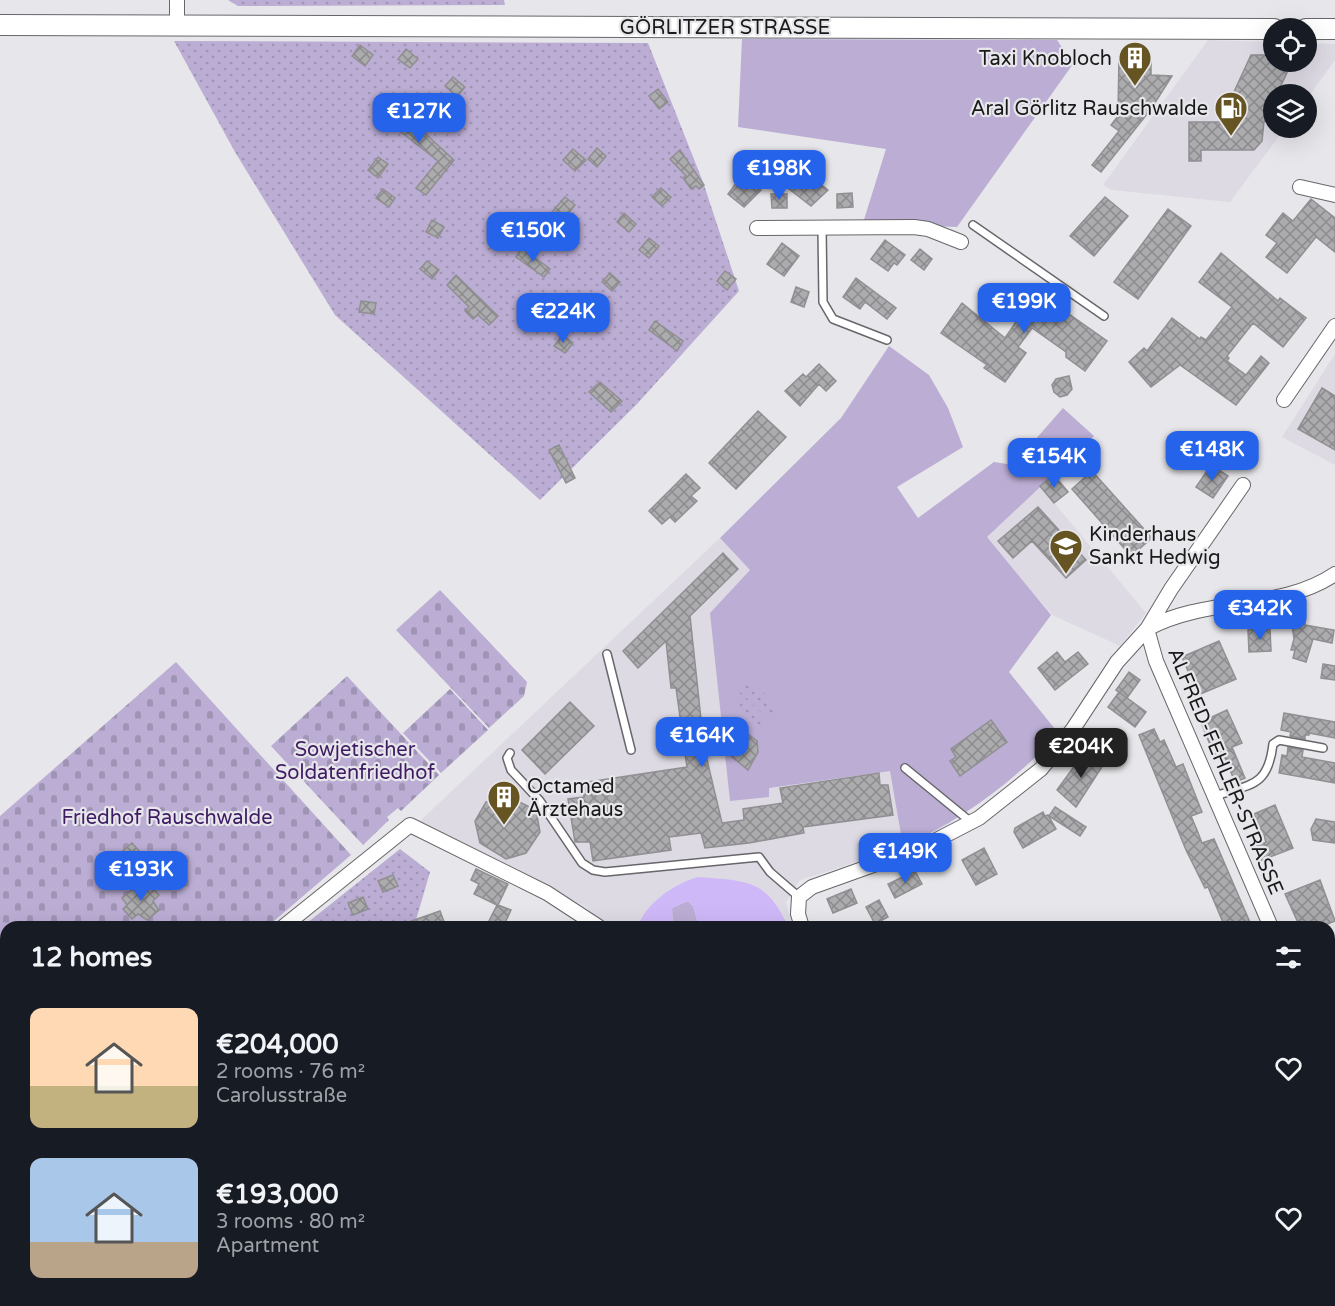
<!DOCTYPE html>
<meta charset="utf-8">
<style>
:root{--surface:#171b24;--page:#20242c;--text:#f1f3f6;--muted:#9ea1a6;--accent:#2563eb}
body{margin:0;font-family:"Varela Round",sans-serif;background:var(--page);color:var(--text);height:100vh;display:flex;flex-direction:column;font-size:22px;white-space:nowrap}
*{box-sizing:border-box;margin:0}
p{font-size:20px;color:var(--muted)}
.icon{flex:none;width:33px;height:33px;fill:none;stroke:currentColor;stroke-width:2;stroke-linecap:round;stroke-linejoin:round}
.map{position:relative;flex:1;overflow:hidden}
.details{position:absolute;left:0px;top:921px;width:1335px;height:386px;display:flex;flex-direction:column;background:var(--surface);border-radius:18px 18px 0 0;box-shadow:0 6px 24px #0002}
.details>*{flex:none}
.controls{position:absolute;left:1263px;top:18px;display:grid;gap:12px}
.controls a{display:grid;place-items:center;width:54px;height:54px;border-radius:50%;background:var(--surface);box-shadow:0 6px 24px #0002;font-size:30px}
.price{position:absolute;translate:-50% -51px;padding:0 14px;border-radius:12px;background:var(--accent);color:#fff;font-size:20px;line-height:39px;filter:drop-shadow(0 2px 3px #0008)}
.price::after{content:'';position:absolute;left:50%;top:36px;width:18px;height:14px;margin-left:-9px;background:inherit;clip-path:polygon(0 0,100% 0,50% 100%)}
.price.active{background:#222;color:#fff}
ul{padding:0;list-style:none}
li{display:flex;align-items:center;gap:18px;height:150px;padding:0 30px}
li span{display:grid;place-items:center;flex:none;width:168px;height:120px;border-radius:12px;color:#555}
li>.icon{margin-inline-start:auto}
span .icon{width:72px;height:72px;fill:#fffc;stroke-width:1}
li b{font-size:26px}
h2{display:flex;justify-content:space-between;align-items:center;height:72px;padding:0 30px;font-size:26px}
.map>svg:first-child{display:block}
</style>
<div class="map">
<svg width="1335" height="1306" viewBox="0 0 1335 1306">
<defs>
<pattern id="cemetery-stones" width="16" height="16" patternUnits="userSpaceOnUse" patternTransform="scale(1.5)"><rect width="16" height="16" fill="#bbadd4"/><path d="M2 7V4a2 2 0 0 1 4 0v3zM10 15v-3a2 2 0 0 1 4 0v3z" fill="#a094b5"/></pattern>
<pattern id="garden-dots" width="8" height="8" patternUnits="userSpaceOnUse" patternTransform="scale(1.5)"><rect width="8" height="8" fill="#bbadd4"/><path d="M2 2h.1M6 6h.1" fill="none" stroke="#a094b5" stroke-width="1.8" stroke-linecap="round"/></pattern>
<pattern id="building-cross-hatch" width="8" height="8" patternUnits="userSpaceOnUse" patternTransform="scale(1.5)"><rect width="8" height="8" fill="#acabae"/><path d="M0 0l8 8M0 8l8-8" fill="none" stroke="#8b8a8d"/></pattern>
</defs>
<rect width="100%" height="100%" fill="#e7e6ea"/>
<path fill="#dddae4" d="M1208,40L1273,42L1274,62H1306L1307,43L1335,44V60L1307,99L1306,94H1274V128H1285L1230,202L1112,190L1103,185Z
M1335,354V465L1282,437Z
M1040,486L1146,613L1120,646L1052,615L986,537Z
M720,538L750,570L710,613L1059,734L1029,764L942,829L885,853L800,880L786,902L793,927H608L586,907L420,821Z
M1329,1259L1335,1260V1306H1318L1319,1301L1329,1300Z"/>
<path fill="#bbadd4" d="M742,39L1057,40L1073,64L957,227L863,223L886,149L738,127Z
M889,346L929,375L948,408L963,447L897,487L918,518L994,462L1013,465L1063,408L1094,436L987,537L1051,615L1009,672L1059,734C1012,782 965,819 903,846L890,771L769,788V797L730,801L710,613L750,570L720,538L841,418Z
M688,901L693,906L699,927H673L672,908Z
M947,1301H1185L1182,1306H950Z"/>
<path fill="url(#cemetery-stones)" d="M440,590L527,682L524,696L489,728L396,630Z
M176,662L351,855L267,927H6V1044L0,1038V816Z
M347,676L439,775L401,811L398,808L387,817L389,820L363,845L271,746Z
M450,689L488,730L441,773L403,733Z"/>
<path fill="url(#garden-dots)" d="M228,0H504L505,5L238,6Z
M174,41L648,43L703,182L739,291L637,404L540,500L335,315L235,152Z
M747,683L763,690L778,721C762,721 748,694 735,685Z
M731,687L743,694L769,725L750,726Z
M400,849L430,872L416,920L418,927H302Z
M85,1300L318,1301L316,1306H77Z"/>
<path fill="#cfb8f8" d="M698,877C745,881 767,878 788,927H699L693,906L688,901L672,908L673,927H638C645,903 676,883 698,877Z"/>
<path fill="url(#building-cross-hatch)" stroke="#908f92" stroke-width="1.5" d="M360,45L373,55L365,66L352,56Z
M406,49L418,59L410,68L398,59Z
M1119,55H1151V75L1172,76L1151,109L1101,172L1092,165L1119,131L1111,125L1118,116Z
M1251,55H1274V62H1292L1277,94H1274V102L1264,122L1262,141L1254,150H1201V161H1189V122H1220Z
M453,77L465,87L457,97L445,86Z
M658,89L668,102L659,109L649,96Z
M388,99L454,160L426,195L416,188L438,161L397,129L378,110Z
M597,148L606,156L597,167L588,159Z
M573,149L586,160L575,171L563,160Z
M680,150L704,185L699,189L696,186L691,189L683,178L686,176L670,159Z
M378,157L388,164L378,178L368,170Z
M742,175L761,190L744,207L728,194Z
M809,175L828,190L811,206L789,189L800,176L805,180Z
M661,188L671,197L662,206L652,197Z
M383,189L395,198L389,207L376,198Z
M852,193L853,207L837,208V194Z
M771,194H787V208H772Z
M565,197L575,205L562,221L552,212Z
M1105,197L1128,216L1094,256L1070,236Z
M1311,199L1335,218V252L1316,237L1287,273L1266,257L1277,243L1266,235L1283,213L1293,221Z
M1168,209L1191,226L1138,299L1114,282Z
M624,213L636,224L629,232L617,222Z
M432,220L444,227L438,238L426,232Z
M649,238L659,246L649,258L639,250Z
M885,240L905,255L897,265L894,263L888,271L871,259Z
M782,243L799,256L784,276L767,264Z
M522,248L550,269L544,277L516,257Z
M920,249L932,259L924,270L911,260Z
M1221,253L1278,301L1280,298L1306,318L1283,347L1253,323L1227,356L1229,358L1227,361L1246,375L1261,356L1269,363L1236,405L1180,365L1151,387L1129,362L1144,348L1147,351L1172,318L1200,339L1201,337L1206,340L1232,307L1199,282Z
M427,261L439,270L432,279L420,269Z
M725,271L736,279L727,290L717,281Z
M610,273L620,282L612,291L602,282Z
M456,275L498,316L489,325L478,315L473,319L465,311L469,307L447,285Z
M856,278L896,308L887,319L865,302L860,309L843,297Z
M1032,284L1047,294L1045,297L1107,341L1085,371L1066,357V352L1032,328L1018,347L1026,353L1005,382L984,368L987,365L941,333L962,303L1005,338L1018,319L1011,314Z
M796,287L809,292L804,307L791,302Z
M361,301L376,303L374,314L359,312Z
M655,321L683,341L677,351L649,330Z
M562,335L573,343L565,353L554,346Z
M819,364L836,381L826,391L819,384L800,406L785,391L803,374L806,377Z
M1069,376L1072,389L1067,395L1060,397L1054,392L1052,385L1056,379Z
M600,382L622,401L611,412L589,392Z
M1322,388L1335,396V450L1298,429Z
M758,411L786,437L736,489L709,463Z
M559,445L575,478L566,483L549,450Z
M1211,465L1228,476L1213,498L1196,487Z
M1092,471L1152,538L1131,556L1072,489Z
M686,474L700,488L691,496L697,501L675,522L670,517L662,524L649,511Z
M1054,475L1068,492L1054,503L1040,486Z
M1038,507L1086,560L1066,578L1032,541L1013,558L998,541Z
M723,553L738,569L690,616L704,747L722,823L744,820L743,809L783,803L780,788L879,773L880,785H888L893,815L803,827L804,833L749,843L705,848L701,833L669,837L671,850L593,861L590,842H575L568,799L584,797L582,783L687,767L676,688H671L666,641L638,668L623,651Z
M1304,615L1305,625L1334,630L1332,643L1313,639L1306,662L1293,658L1295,650H1291L1294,639L1291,616Z
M1270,629L1271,651L1249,652L1248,630Z
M1219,641L1236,679L1198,695L1182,657Z
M1057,652L1065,662L1078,652L1088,664L1055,690L1038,668Z
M1323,664L1335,666V680L1321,678Z
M1129,672L1140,680L1127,698L1116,690Z
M1119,692L1146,712L1135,727L1108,707Z
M570,702L594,726L545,774L522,750Z
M1227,710L1242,743L1232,747L1245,778L1235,782L1222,751L1214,755L1201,722Z
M1284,713L1335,722V738L1309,733V735H1305V739L1290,736L1291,732L1281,730Z
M991,720L1007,742L960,776L950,761L956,757L951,749Z
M1154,729L1160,742L1164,740L1176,767L1183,764L1202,812L1191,816L1197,830L1202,843L1214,839L1252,927H1225L1208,887L1205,888L1186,850L1139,735Z
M748,734L757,741L758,752L748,770L731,756L729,744L736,735Z
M1288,747L1303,750L1302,757L1335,763V783L1279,773L1282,755L1287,756Z
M1095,751L1107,759L1076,807L1057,790L1078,761L1085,766Z
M509,797L536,810L540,832L526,853L506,859L480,843L475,821L486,802Z
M1275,805L1293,848L1260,861L1254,847L1266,842L1254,814Z
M1055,807L1086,827L1080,836L1049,816Z
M1043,812L1045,816L1048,815L1056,829L1023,848L1014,832L1015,828Z
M1316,819L1335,822V843L1313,840L1311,829Z
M132,843L140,852L124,865L117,856Z
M984,848L997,874L976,885L962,860Z
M476,869L508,884L498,905L511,910L503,927H486L497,905L474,894L479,884L471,880Z
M915,871L922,884L895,898L888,884Z
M393,875L398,886L383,892L378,881Z
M1320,880L1335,921L1320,927H1300L1285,894Z
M139,884L144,889L149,884L159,895L153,901L159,910L147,920L138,914L132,919L123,909L127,905L122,898Z
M851,889L857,903L833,913L827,899Z
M363,897L368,909L353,915L348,903Z
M879,900L888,917L875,924L866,907Z
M440,911L446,927H400V925Z"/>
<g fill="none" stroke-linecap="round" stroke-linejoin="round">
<g stroke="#67666a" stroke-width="10">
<path id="lane" d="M973,225L1104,316
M822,227L823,302L833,319L887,340
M607,654L631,750
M510,753L507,758L511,770L540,801L582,863L593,870L605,872L759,857L770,872L799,897
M905,768L971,822
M1215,796C1251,784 1268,787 1273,744L1279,740L1323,748
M232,1306L243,1300"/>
</g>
<g stroke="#67666a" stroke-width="16">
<path id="street" d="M177,25V0
M1300,187L1335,195
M757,228L914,227L928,229L961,242
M1284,400L1335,326
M1149,628C1205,597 1281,611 1335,574
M1147,629L1156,661L1271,927
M283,927L410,825L547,893L599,927
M802,927L798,914L799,897L812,887L921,848L979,818L1041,769L1073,729L1117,662L1147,629L1171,589L1243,485
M1329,1042L1335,1039
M1329,1062L1335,1076
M1329,1182L1335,1173
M1329,1253L1335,1254
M933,1300L936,1306
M449,1306L451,1300
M1312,1306L1313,1300"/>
</g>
<g stroke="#67666a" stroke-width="22">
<path id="secondary" d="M0,25L1274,29
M1306,29H1335"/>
</g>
<use href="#lane" stroke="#fff" stroke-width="7"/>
<use href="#street" stroke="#fff" stroke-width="14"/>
<use href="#secondary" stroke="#fff" stroke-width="20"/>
</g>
<defs>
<g id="building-pin" transform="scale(1.725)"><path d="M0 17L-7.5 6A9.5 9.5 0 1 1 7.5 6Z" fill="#665523" stroke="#e7e6ea"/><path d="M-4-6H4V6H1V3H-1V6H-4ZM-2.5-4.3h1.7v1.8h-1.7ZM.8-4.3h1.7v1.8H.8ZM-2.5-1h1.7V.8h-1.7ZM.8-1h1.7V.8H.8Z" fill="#fff"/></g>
<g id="fuel-pin" transform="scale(1.725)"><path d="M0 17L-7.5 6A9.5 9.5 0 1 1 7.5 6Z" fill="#665523" stroke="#e7e6ea"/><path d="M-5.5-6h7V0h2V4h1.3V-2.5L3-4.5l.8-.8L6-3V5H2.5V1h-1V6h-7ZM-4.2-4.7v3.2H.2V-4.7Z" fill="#fff"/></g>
<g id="school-pin" transform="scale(1.725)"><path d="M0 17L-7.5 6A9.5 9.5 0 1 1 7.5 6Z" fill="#665523" stroke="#e7e6ea"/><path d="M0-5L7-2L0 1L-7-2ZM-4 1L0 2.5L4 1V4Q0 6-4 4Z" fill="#fff"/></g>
</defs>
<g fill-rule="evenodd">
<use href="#building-pin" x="1135" y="58"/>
<use href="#fuel-pin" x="1231" y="108"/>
<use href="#school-pin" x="1066" y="546"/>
<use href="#building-pin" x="504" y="797"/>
</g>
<g text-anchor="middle" stroke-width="4.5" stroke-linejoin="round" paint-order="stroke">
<g font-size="20" fill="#19191a" stroke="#e7e6ea">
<text x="725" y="34">GÖRLITZER STRASSE</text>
<text transform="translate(1226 771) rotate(67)" y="7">ALFRED-FEHLER-STRASSE</text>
</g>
<g font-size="20" fill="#19191a" stroke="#e7e6ea" text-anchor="end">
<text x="1112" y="65">Taxi Knobloch</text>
<text x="1208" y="115">Aral Görlitz Rauschwalde</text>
<text x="1089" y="541" text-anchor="start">Kinderhaus<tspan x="1089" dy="23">Sankt Hedwig</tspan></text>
<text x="527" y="793" text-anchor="start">Octamed<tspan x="527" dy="23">Ärztehaus</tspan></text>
</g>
<g font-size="20" fill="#3e1c64" stroke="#e7e6ea">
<text x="355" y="756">Sowjetischer<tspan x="355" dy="23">Soldatenfriedhof</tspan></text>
<text x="167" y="824">Friedhof Rauschwalde</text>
</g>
</g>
</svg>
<div class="controls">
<a><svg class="icon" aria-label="locate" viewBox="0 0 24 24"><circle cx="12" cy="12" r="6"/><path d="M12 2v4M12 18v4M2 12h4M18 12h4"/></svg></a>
<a><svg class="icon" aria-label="layers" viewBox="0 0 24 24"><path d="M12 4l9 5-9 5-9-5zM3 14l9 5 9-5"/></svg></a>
</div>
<b class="price" style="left:419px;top:144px">€127K</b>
<b class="price" style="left:779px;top:201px">€198K</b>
<b class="price" style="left:533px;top:263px">€150K</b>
<b class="price" style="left:1024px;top:334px">€199K</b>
<b class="price" style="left:563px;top:344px">€224K</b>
<b class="price" style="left:1212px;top:482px">€148K</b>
<b class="price" style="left:1054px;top:489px">€154K</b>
<b class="price" style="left:1260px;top:641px">€342K</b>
<b class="price" style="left:702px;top:768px">€164K</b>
<b class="price active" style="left:1081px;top:779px">€204K</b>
<b class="price" style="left:905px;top:884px">€149K</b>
<b class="price" style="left:141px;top:902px">€193K</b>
<section class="details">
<h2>12 homes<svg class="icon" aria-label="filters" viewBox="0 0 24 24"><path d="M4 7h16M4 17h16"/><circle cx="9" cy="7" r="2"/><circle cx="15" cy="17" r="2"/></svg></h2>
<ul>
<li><span style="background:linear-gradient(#ffd9b3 65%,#c2b280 0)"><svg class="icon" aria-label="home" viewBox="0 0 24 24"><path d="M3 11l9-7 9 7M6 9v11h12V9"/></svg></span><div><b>€204,000</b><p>2 rooms · 76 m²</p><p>Carolusstraße</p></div><svg class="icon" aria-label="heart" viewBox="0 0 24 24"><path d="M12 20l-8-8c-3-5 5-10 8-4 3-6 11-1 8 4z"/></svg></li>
<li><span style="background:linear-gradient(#a9c7e8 70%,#b9a48a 0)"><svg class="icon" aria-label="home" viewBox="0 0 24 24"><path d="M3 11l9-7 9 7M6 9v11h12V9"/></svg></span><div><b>€193,000</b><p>3 rooms · 80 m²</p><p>Apartment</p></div><svg class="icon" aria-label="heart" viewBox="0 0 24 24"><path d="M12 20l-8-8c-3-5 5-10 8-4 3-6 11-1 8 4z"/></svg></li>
</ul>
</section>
</div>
